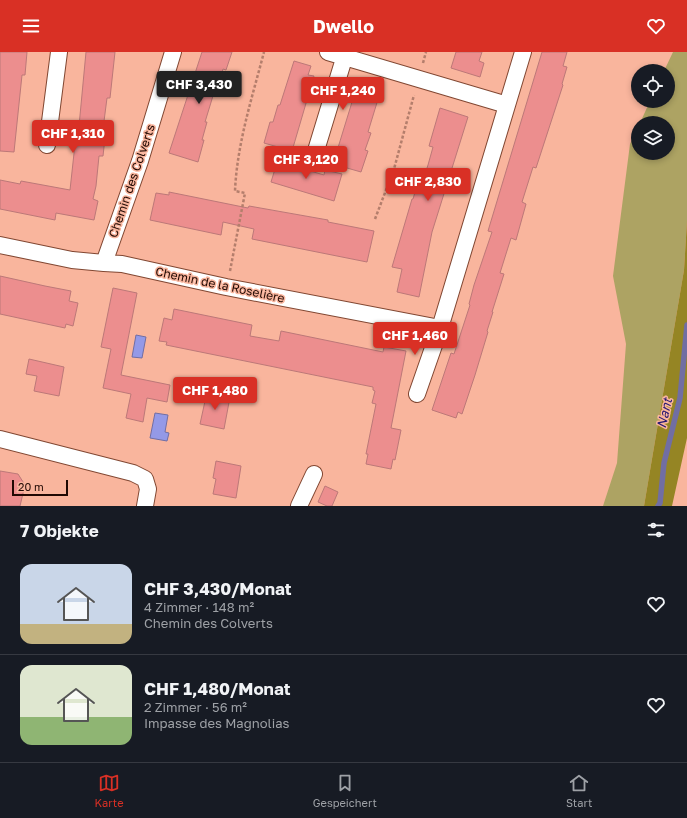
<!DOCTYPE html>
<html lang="de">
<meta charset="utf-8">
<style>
:root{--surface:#171b24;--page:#20242c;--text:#f1f3f6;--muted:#9ea1a6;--line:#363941;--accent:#d93025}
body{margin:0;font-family:"Golos Text",sans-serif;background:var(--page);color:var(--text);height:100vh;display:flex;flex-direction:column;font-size:15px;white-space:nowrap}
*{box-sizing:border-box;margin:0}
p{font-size:13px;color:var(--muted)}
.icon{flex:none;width:22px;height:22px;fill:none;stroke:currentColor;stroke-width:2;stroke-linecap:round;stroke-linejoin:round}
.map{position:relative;height:454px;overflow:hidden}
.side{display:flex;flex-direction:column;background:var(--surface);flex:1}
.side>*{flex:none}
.tools{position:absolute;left:631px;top:12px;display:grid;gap:8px}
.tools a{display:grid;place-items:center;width:44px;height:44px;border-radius:50%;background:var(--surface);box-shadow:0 2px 6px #0003;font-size:20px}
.scale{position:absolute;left:12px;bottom:10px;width:56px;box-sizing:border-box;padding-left:4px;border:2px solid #200903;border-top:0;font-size:11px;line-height:14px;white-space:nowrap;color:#200903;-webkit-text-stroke:3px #f9b59d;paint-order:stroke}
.price{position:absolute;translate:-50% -34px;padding:0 9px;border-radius:4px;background:var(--accent);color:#fff;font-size:13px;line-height:26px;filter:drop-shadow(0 1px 2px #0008)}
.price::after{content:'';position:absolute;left:50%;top:24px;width:12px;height:9px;margin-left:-6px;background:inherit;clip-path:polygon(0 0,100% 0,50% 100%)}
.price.active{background:#222;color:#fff}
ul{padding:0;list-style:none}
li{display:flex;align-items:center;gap:12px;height:100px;padding:0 20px}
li+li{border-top:1px solid var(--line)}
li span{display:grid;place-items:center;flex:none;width:112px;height:80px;border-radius:12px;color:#555}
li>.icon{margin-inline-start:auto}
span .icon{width:48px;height:48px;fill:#fffc;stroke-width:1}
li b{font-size:17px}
h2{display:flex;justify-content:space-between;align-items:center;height:48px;padding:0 20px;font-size:17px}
header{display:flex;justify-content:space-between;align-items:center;height:52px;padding:0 20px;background:var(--accent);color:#fff;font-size:18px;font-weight:700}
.menu{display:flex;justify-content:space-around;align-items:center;height:56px;border-top:1px solid var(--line);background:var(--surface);font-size:11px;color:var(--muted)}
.menu a{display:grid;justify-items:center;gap:2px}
.menu .active{color:var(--accent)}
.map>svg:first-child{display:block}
</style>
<header><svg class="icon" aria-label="menu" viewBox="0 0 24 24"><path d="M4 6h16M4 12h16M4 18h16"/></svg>Dwello<svg class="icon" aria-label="heart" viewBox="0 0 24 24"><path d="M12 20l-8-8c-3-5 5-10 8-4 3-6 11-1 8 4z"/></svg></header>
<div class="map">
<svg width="687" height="454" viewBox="0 0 687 454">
<rect width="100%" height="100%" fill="#f9b59d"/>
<path fill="#ada363" d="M673,0H687V169L684,218L644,454H603L617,411L626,292L613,224L630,92L638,75V101H668V71H640L650,49H668V19H664Z"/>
<path fill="#958524" d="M687,169V386L672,454H644L684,218Z"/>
<path fill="#9499e7" stroke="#716ea3" d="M136,283L146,285L142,306L132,305Z
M155,361L168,363L165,380L169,381L167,389L150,386Z"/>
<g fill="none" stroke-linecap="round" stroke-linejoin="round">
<path stroke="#716ea3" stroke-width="5.5" d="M658,454L660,451L664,411L680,346L687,273"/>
</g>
<path fill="#ec8e8e" stroke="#bc7878" d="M0,0H27L25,23H22L14,100L0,99Z
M86,0H115L110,46H107L103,77H106L103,104H99L96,134L93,147L98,149L94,168L56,161L55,168L0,157V128L20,132L21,129L70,138L77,74H79Z
M202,0H232L226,18L223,17L218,34H216L205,70H207L202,88H204L198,110L169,101Z
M456,0H482L479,9L484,11L480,25L451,16Z
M542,0H567L563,14L567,15L562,32L563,33L536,116L533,115L522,150L526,152L516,188L511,186L500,221L504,222L492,260H493L487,279L488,280L475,323L462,362L458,360L456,366L432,358L451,301L454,302L470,253L469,252L474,233L492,180L488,179Z
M294,9L311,14L308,23L314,24L292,99L264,91L270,70H273L278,53H280Z
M365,30L381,35L378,44H379L368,80L371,81L365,98L368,99L361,120L333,112L356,37L362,39Z
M440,56L468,65L432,180L419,245L397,240L402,217L392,215L412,147H413L418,130L422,131L428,113L433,95L429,94Z
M279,104L295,108L293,114L324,123L325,118L342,122L334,149L271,130Z
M169,140L248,156L249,154L328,168V170L374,179L367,210L252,187L254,177L223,170L221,183L150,168L156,141L169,143Z
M0,224L45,234L71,239L69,249L78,251L73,274L66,272L65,276L0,262Z
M113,236L137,241L121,323L170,333L167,350L147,346L143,370L126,366L131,342L103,336L111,297L101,295Z
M174,257L252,273L250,284L279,289L281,279L383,300L384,295L406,299L391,376L401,378L395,408L393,407L391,417L366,412L368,402H366L376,352L372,351L375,339L373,338V335L166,293L167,290L159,289L164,266L172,268Z
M29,307L64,315L59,344L34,339L37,324L26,322Z
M207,340L230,345L224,377L200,372Z
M216,409L241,414L236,446L213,442L216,427L213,426Z
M0,419L18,422L25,433L20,454H0Z
M325,434L338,440L332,454H327L318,450Z"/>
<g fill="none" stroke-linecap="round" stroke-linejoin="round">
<g stroke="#814732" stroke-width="18">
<path id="street" d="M328,0L507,53
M47,93L59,0
M314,105L346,0
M0,193L72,208L104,211L122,212L226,235L440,276
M104,211L140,109L173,0
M417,342L440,276L523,0
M0,387L133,421L145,427L148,437L145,454
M299,454L314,422"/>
</g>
<path stroke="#b47e6c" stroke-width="2.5" stroke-dasharray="3 2" stroke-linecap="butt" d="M423,11L426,0
M375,167L394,117L414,43
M230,219L245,141L235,139C237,92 252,46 264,0"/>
<use href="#street" stroke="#fff" stroke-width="16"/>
</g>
<g text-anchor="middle" stroke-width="3" stroke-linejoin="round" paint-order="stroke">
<g font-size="12" fill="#200903" stroke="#f9b59d">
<text transform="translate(132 129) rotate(-71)" y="4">Chemin des Colverts</text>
<text transform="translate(220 233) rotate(12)" y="4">Chemin de la Roselière</text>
</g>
<g font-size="13" font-style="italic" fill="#251772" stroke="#f9b59d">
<text transform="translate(664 361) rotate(-77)" y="5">Nant</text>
</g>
</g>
</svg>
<div class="tools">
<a><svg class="icon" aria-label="locate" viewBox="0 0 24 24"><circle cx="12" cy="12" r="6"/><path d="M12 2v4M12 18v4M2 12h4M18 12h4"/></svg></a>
<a><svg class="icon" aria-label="layers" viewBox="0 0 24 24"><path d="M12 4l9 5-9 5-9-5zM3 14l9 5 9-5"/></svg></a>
</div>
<div class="scale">20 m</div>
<b class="price active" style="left:199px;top:53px">CHF 3,430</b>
<b class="price" style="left:343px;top:59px">CHF 1,240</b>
<b class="price" style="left:73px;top:102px">CHF 1,310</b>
<b class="price" style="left:306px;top:128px">CHF 3,120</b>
<b class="price" style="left:428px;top:150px">CHF 2,830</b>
<b class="price" style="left:415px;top:304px">CHF 1,460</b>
<b class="price" style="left:215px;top:359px">CHF 1,480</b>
</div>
<section class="side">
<h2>7 Objekte<svg class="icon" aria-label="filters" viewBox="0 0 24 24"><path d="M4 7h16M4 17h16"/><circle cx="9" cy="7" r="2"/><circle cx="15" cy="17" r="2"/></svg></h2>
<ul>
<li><span style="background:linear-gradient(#c9d6e8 75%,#c2b280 0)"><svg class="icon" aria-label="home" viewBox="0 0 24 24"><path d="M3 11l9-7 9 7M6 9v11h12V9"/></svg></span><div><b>CHF 3,430/Monat</b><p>4 Zimmer · 148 m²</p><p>Chemin des Colverts</p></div><svg class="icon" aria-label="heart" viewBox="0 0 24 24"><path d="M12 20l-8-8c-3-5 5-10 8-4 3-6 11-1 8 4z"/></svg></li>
<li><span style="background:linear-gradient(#dfe7d0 65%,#8fb573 0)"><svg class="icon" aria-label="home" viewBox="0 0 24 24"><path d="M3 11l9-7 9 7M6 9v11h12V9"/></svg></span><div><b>CHF 1,480/Monat</b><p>2 Zimmer · 56 m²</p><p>Impasse des Magnolias</p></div><svg class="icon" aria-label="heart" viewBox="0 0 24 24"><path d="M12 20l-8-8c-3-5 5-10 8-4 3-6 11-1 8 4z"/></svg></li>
</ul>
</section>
<nav class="menu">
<a class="active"><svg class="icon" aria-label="map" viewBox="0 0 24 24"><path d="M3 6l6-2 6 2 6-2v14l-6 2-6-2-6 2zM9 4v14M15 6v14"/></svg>Karte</a>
<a><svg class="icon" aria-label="saved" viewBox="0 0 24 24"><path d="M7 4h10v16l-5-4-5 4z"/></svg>Gespeichert</a>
<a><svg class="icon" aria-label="home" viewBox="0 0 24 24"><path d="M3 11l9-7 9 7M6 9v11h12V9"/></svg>Start</a>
</nav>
